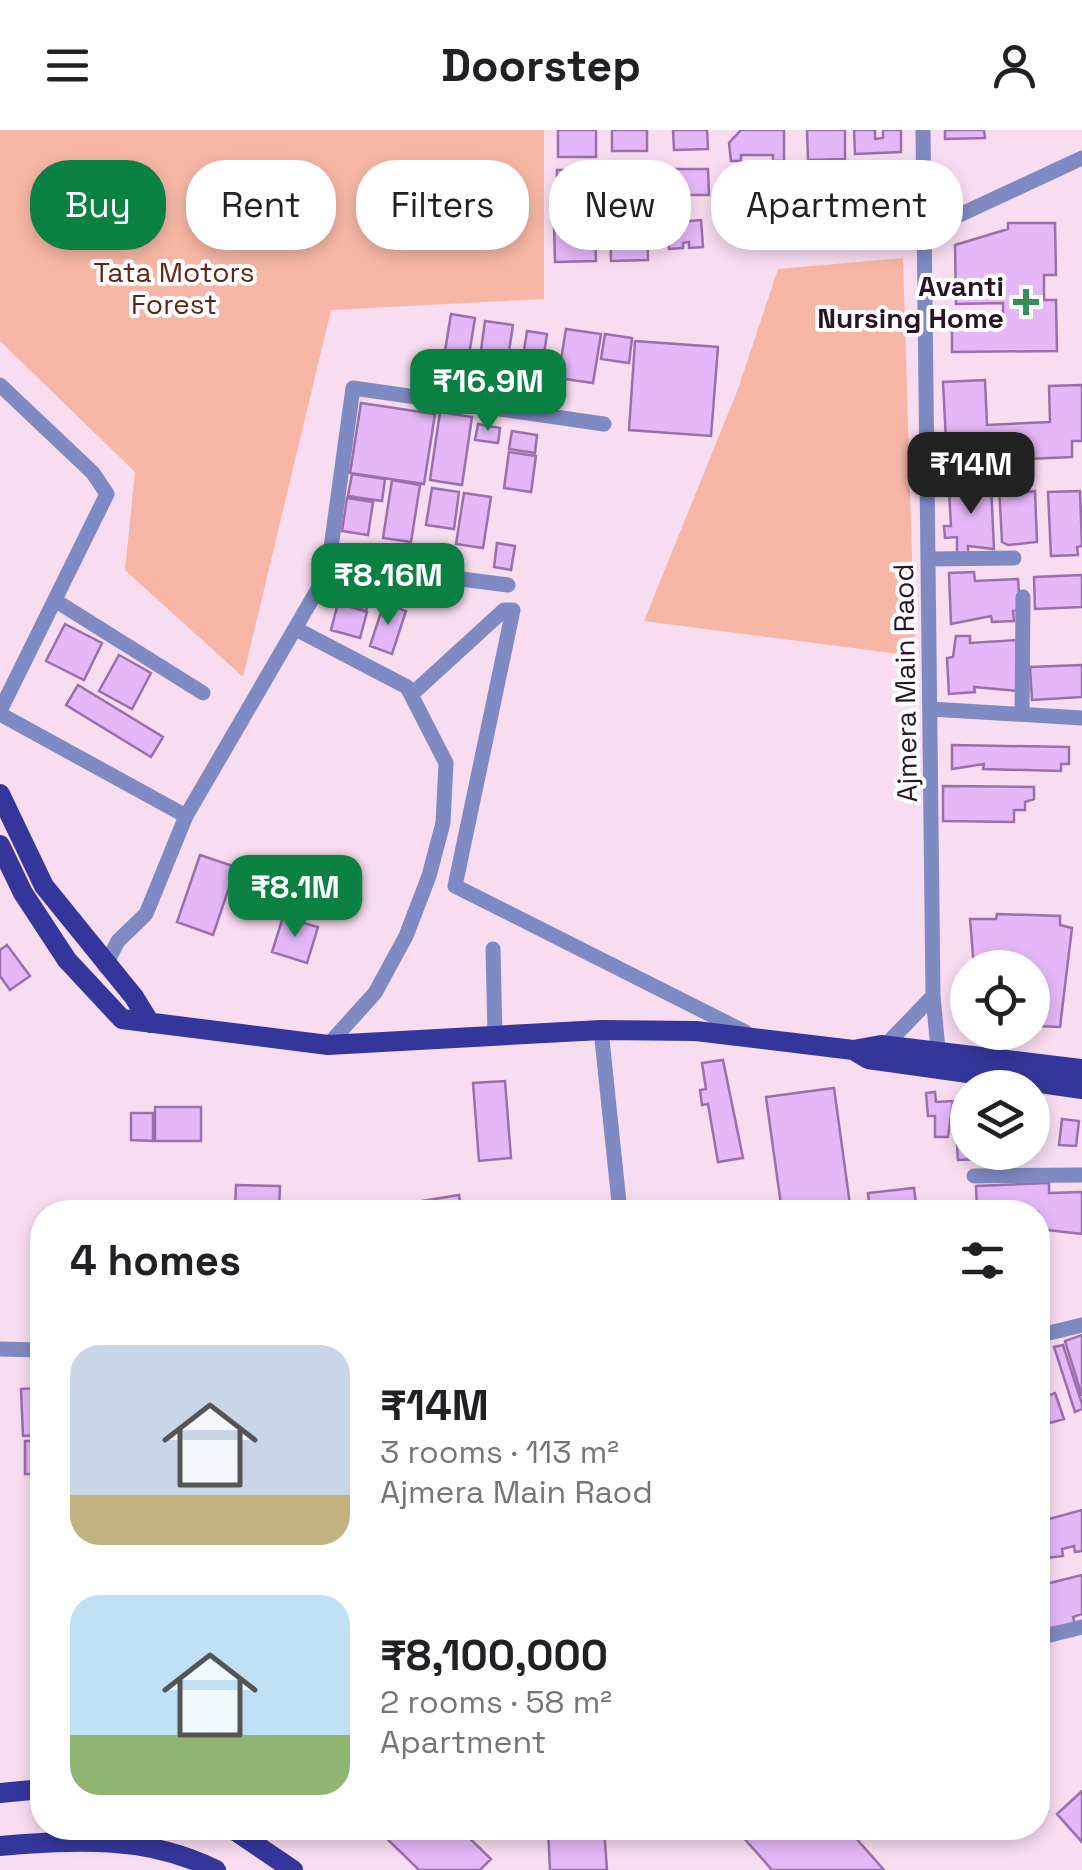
<!DOCTYPE html>
<meta charset="utf-8">
<style>
:root{--surface:#fff;--page:#f6f6f6;--text:#202124;--muted:#757577;--accent:#0b8043}
body{margin:0;font-family:"Space Grotesk",sans-serif;background:var(--page);color:var(--text);height:100vh;display:flex;flex-direction:column;font-size:38px;white-space:nowrap}
*{box-sizing:border-box;margin:0}
p{font-size:32px;color:var(--muted)}
.icon{flex:none;width:55px;height:55px;fill:none;stroke:currentColor;stroke-width:2;stroke-linecap:round;stroke-linejoin:round}
.map{position:relative;flex:1;overflow:hidden}
.details{position:absolute;left:30px;top:1070px;width:1020px;height:640px;display:flex;flex-direction:column;background:var(--surface);border-radius:40px;box-shadow:0 5px 15px #0003}
.details>*{flex:none}
.banner{position:absolute;left:30px;top:30px;width:1022px;height:90px;display:flex;gap:20px}
.tools{position:absolute;left:950px;top:820px;display:grid;gap:20px}
.tools a{display:grid;place-items:center;width:100px;height:100px;border-radius:50%;background:var(--surface);box-shadow:0 5px 15px #0003;font-size:50px}
.price{position:absolute;translate:-50% -85px;padding:0 22px;border-radius:20px;background:var(--accent);color:#fff;font-size:32px;line-height:65px;filter:drop-shadow(0 2px 5px #0008)}
.price::after{content:'';position:absolute;left:50%;top:60px;width:30px;height:22px;margin-left:-15px;background:inherit;clip-path:polygon(0 0,100% 0,50% 100%)}
.price.selected{background:#222;color:#fff}
ul{padding:0;list-style:none}
li{display:flex;align-items:center;gap:30px;height:250px;padding:0 40px}
li span{display:grid;place-items:center;flex:none;width:280px;height:200px;border-radius:30px;color:#555}
li>.icon{margin-inline-start:auto}
span .icon{width:120px;height:120px;fill:#fffc;stroke-width:1}
li b{font-size:42px}
h2{display:flex;justify-content:space-between;align-items:center;height:120px;padding:0 40px;font-size:42px}
.tag{padding:0 35px;border-radius:40px;background:var(--surface);box-shadow:0 5px 15px #0003;font-size:35px;line-height:90px}
.tag.selected{background:var(--accent);color:#fff}
header{display:flex;justify-content:space-between;align-items:center;height:130px;padding:0 40px;background:var(--surface);font-size:45px;font-weight:800}
.map>svg:first-child{display:block}
</style>
<header><svg class="icon" aria-label="menu" viewBox="0 0 24 24"><path d="M4 6h16M4 12h16M4 18h16"/></svg>Doorstep<svg class="icon" aria-label="person" viewBox="0 0 24 24"><circle cx="12" cy="8" r="4"/><path d="M4 21q1-7 8-7t8 7"/></svg></header>
<div class="map">
<svg width="1082" height="1740" viewBox="0 0 1082 1740">
<rect width="100%" height="100%" fill="#f8dcf0"/>
<path fill="#f7b6a5" d="M0,0H544V169L331,180L243,547L125,440L135,342L0,211Z
M903,128L915,526L644,491L738,259L778,139Z"/>
<path fill="#e5b7f8" stroke="#9a6fab" stroke-width="2.5" d="M558,0H596V27H558Z
M612,0H647V21H612Z
M673,0H707L708,19L674,20Z
M741,0H784V31H773V25H741V31H731L729,13Z
M807,0H845V29L808,30Z
M854,0H875V9L883,8V0H901V22L855,24Z
M945,0H984L985,8L945,9Z
M649,38V76L610,77V39Z
M674,39H708L709,65H674Z
M557,40H594V81H557Z
M903,42L904,80L861,81L860,44Z
M730,48H741V54H774V48L786,49L785,90L770,89V82H757L758,77L751,76V82H739L738,89H729Z
M701,90L703,117L689,118V112L683,113V118L669,119L667,93Z
M595,92L596,131L555,132L554,93Z
M647,93L648,130L611,131L610,94Z
M1008,93H1055L1056,145H1044V170H1056L1057,221L952,222V187L1003,189V173L956,174L955,115L1008,99Z
M451,184L475,188L469,225L445,221Z
M485,191L513,195L505,247L478,242Z
M566,199L601,204L593,253L558,248Z
M527,201L547,204L540,250L520,246Z
M605,204L632,208L629,233L601,229Z
M635,211L718,217L711,306L629,300Z
M985,250L987,295L1050,292L1049,256L1082,255V311H1072V327L958,332L957,312H946L943,252Z
M361,273L435,284L424,354L350,343Z
M440,282L472,287L462,355L430,350Z
M478,294L500,298L498,313L475,310Z
M512,301L537,305L535,323L509,319Z
M509,322L536,326L531,362L504,358Z
M352,344L385,349L382,371L348,366Z
M392,350L420,355L411,412L383,408Z
M969,350V355L991,354L994,419L968,416V423L957,424V407L945,408L944,396H951L949,362L958,361V351Z
M1027,355V362L1035,361L1037,412L1008,415L1002,412L999,356Z
M432,358L459,362L454,399L426,395Z
M1080,361L1082,416L1077,417L1078,425L1051,426L1048,362Z
M464,363L491,367L483,418L456,414Z
M347,368L373,372L368,405L342,401Z
M497,413L515,416L511,440L494,437Z
M974,442L975,451L1018,449L1020,480L1013,481L1014,491L992,492L991,486L951,494L949,443Z
M1082,445V477L1035,479L1034,447Z
M343,456L371,466L366,481L338,471Z
M338,473L367,482L360,508L331,500Z
M384,473L406,481L392,524L370,516Z
M65,494L102,513L84,550L46,531Z
M956,506H970V513L1017,510L1019,561L974,557L975,562L949,564L947,528L953,527Z
M119,525L151,543L132,579L99,561Z
M1082,535V567L1032,570L1030,537Z
M78,555L163,607L151,627L66,575Z
M952,615L1069,617V634H1061V641L983,639L984,634L952,639Z
M943,656L1034,657V669L1025,672V680H1014V692L943,691Z
M200,725L236,737L213,805L177,792Z
M270,744L323,759L318,778L265,763Z
M997,784L1060,786V795L1072,798L1060,897L1036,896L1032,838H974L970,789H996Z
M283,787L318,797L307,833L272,822Z
M7,815L30,846L10,860L0,846V820Z
M723,930L743,1028L718,1032L708,974L702,975L700,960L706,959L702,933Z
M505,951L511,1028L479,1031L473,953Z
M834,958L851,1082H782L766,967Z
M935,962L936,972L953,971L948,1007H935V986H928L926,963Z
M155,977H201V1011H155Z
M131,983H153V1011L131,1010Z
M1062,989L1079,991L1076,1016L1059,1015Z
M968,1014V1022H1002V1028L958,1030L957,1015Z
M1049,1053V1063L1082,1062V1104L1047,1100V1105H1038V1082H977L976,1056Z
M236,1055L280,1056L279,1082H235Z
M914,1058L917,1082H870L868,1063Z
M459,1065L462,1082H393L392,1076Z
M1082,1205V1266L1065,1211Z
M1063,1215L1082,1274V1279L1075,1282L1054,1217Z
M42,1258V1305L23,1306L21,1259Z
M1055,1263L1064,1289L1050,1293L1041,1268Z
M25,1311H42V1344H25Z
M1082,1380V1421L1075,1422L1074,1416L1062,1419L1063,1426L1038,1429V1392Z
M1082,1445V1484L1073,1487L1075,1494L1038,1500V1456Z
M1082,1661V1712L1057,1684Z
M376,1698H459L491,1729L480,1740H419Z
M548,1698H604L607,1740H550Z
M735,1698H847L884,1740H772Z"/>
<g fill="none" stroke-linecap="round" stroke-linejoin="round">
<path stroke="#7f8ac2" stroke-width="15" d="M923,0L933,866L939,930
M925,101L1082,28
M0,255L93,343L107,364L0,581
M928,429L1014,428
M329,432L508,455
M56,471L203,563
M296,499L407,557L446,633L443,693L429,746L406,806L375,863L328,915
M412,564L504,480H513L455,756L745,902
M930,579L1082,588
M1022,582L1023,467
M0,584L186,686
M493,819L495,906
M105,836L118,811L146,784L186,686L322,452L329,432L353,258L604,294
M601,900L620,1082
M881,920L933,866
M974,1046L1082,1045
M1045,1204L1082,1195
M0,1219L42,1220
M1038,1508L1082,1497"/>
<path stroke="#35369b" stroke-width="20" d="M0,664L44,756L134,867L150,893
M0,715L23,763L67,830L122,889L328,915L601,900L696,901L853,920L868,929L1082,959
M853,920L881,915L1082,939
M0,1663L42,1659
M231,1698L293,1740
M0,1716C75,1710 147,1705 216,1740"/>
</g>
<path fill="#398b5d" stroke="#fff" stroke-width="4" d="M1021 157h10v10h10v10h-10v10h-10v-10h-10v-10h10z"/>
<g text-anchor="middle" stroke-width="8" stroke-linejoin="round" paint-order="stroke">
<g font-size="28" fill="#642515" stroke="#fff">
<text x="174" y="152">Tata Motors<tspan x="174" dy="32">Forest</tspan></text>
</g>
<g font-size="28" font-weight="bold" fill="#2b1326" stroke="#fff" text-anchor="end">
<text x="1004" y="166">Avanti<tspan x="1004" dy="32">Nursing Home</tspan></text>
</g>
<g font-size="28" fill="#2b1326" stroke="#fff">
<text transform="translate(905 553) rotate(-91)" y="10">Ajmera Main Raod</text>
</g>
</g>
</svg>
<div class="tools">
<a><svg class="icon" aria-label="locate" viewBox="0 0 24 24"><circle cx="12" cy="12" r="6"/><path d="M12 2v4M12 18v4M2 12h4M18 12h4"/></svg></a>
<a><svg class="icon" aria-label="layers" viewBox="0 0 24 24"><path d="M12 4l9 5-9 5-9-5zM3 14l9 5 9-5"/></svg></a>
</div>
<b class="price" style="left:488px;top:304px">₹16.9M</b>
<b class="price selected" style="left:971px;top:387px">₹14M</b>
<b class="price" style="left:388px;top:498px">₹8.16M</b>
<b class="price" style="left:295px;top:810px">₹8.1M</b>
<div class="banner">
<a class="tag selected">Buy</a>
<a class="tag">Rent</a>
<a class="tag">Filters</a>
<a class="tag">New</a>
<a class="tag">Apartment</a>
</div>
<section class="details">
<h2>4 homes<svg class="icon" aria-label="filters" viewBox="0 0 24 24"><path d="M4 7h16M4 17h16"/><circle cx="9" cy="7" r="2"/><circle cx="15" cy="17" r="2"/></svg></h2>
<ul>
<li><span style="background:linear-gradient(#c9d6e8 75%,#c2b280 0)"><svg class="icon" aria-label="home" viewBox="0 0 24 24"><path d="M3 11l9-7 9 7M6 9v11h12V9"/></svg></span><div><b>₹14M</b><p>3 rooms · 113 m²</p><p>Ajmera Main Raod</p></div></li>
<li><span style="background:linear-gradient(#bfe0f5 70%,#8fb573 0)"><svg class="icon" aria-label="home" viewBox="0 0 24 24"><path d="M3 11l9-7 9 7M6 9v11h12V9"/></svg></span><div><b>₹8,100,000</b><p>2 rooms · 58 m²</p><p>Apartment</p></div></li>
</ul>
</section>
</div>
